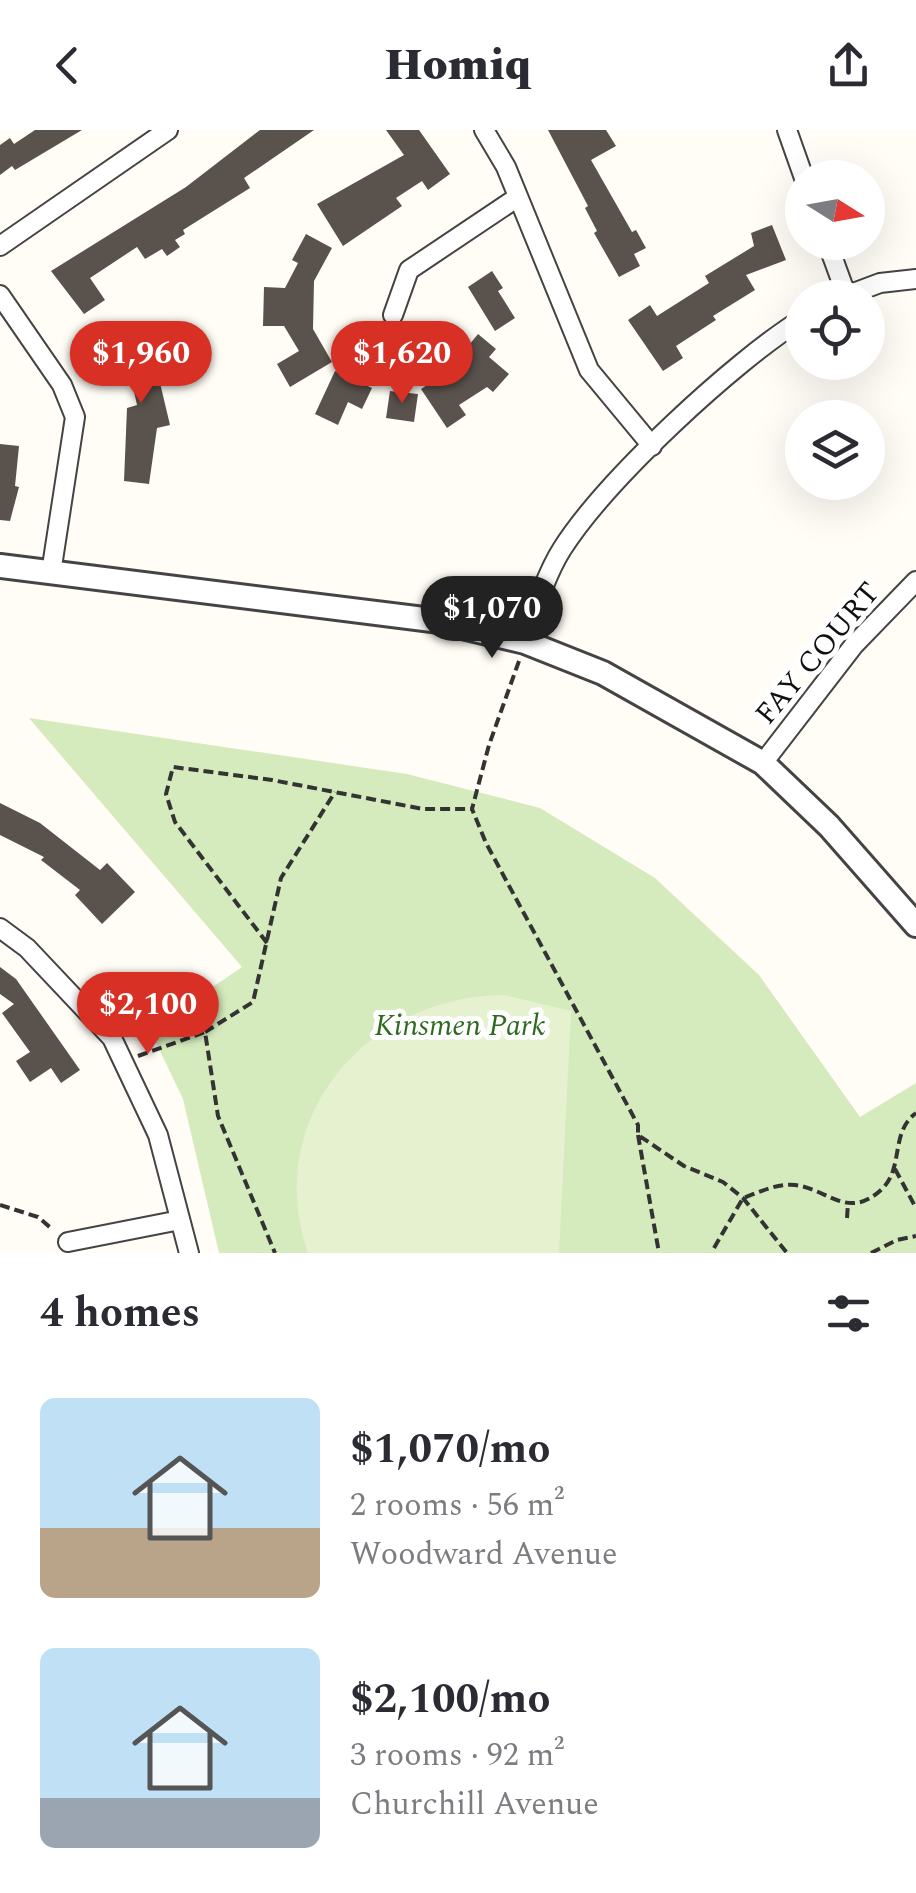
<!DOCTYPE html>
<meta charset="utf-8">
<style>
:root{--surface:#fff;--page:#f7f7f7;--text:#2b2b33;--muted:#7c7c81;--accent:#d93025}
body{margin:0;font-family:Spectral,serif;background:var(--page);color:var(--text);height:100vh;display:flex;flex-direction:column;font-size:38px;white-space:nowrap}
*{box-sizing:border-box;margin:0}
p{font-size:32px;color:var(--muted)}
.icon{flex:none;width:55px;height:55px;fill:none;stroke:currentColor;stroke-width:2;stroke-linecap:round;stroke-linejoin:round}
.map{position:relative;height:1123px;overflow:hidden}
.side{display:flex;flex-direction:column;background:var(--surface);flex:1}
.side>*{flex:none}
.needle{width:65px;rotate:101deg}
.buttons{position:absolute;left:785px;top:30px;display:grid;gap:20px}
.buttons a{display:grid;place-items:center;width:100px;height:100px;border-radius:50%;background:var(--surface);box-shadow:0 10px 40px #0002;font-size:50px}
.price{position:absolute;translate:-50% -85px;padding:0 22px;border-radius:35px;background:var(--accent);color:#fff;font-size:32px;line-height:65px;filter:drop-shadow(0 2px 5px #0008)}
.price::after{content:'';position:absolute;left:50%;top:60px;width:30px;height:22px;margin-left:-15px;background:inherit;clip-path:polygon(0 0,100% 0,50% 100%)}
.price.selected{background:#222;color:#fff}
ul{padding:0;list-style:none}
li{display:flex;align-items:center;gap:30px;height:250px;padding:0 40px}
li span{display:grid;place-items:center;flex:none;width:280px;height:200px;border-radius:15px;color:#555}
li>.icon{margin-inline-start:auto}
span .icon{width:120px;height:120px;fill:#fffc;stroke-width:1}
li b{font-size:42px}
h2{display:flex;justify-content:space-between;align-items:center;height:120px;padding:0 40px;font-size:42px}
header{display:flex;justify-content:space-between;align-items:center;height:130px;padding:0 40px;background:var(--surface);font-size:45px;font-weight:800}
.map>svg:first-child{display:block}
</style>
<header><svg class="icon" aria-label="back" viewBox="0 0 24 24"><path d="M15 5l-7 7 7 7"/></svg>Homiq<svg class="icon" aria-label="share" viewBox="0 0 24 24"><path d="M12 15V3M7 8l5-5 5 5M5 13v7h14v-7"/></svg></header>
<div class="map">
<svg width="916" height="1123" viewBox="0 0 916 1123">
<rect width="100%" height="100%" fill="#fffdf5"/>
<path fill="#d5ebbd" d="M29,588L407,644L540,678L655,748L759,845L860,987L916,953V1123H219L183,969L150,900L242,837Z"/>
<path fill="#e6f2cf" d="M504,865L571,881L559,1123H308C261,987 368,866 504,865Z"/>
<path fill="#5a524d" d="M35,0H82L15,40L12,36L0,45V15L10,8L14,14Z
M260,0H314L244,48L250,58L183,100L185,104L175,110L180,117L167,126L162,119L145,129L137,117L90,148L105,170L84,184L51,141L186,57Z
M386,0H419L450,44L428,60L422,51L396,68L402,76L343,116L317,74L404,25Z
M548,0H606L616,16L591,30L632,102L636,100L646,118L634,124L640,136L619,147L594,103L597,101L585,78L588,76Z
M772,95L786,130L746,145L755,160L713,186L716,190L676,216L683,228L663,241L628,190L650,175L657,186L709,153L705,146L754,116L751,103Z
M306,104L332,118L314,151L313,199L332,232L290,257L277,234L299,221L284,196H263L264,157L285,158L298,133L292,130Z
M492,141L503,158L498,161L515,188L495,201L468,157Z
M134,196L159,235L156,236L170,295L157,298L149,354L124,351L127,278L137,275L129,239L110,211Z
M478,204L496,219L489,227L509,244L493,262L487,257L459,275L466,285L447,298L421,259L447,242Z
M335,241L372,258L362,279L348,272L338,295L315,284Z
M390,261L418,264L414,292L386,288Z
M0,314L19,316L15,356L19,357L10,391L0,390Z
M0,673L40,693L100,740L107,733L135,762L102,794L75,765L80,760L41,730L44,727L0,705Z
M0,837L16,849L80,940L61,953L51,938L30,952L16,931L30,922L2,883L14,874L0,864Z"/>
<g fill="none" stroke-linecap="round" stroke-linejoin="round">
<g stroke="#444" stroke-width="22">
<path id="minor" d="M484,0L506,37L589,240L652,316
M787,0L804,48
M827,112L846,164
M0,116L168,0
M0,165L62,255L75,287L51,443
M840,168L880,153L916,149
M393,185L409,140L518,67
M525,512C535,481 545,446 562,419C606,350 733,232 802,189
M763,633L854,515L916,451
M0,798L27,818L112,908L158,1005L189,1123
M68,1112L180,1090"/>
</g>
<g stroke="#444" stroke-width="28">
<path id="tertiary" d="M0,436L432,490L525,512L603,543L763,633L829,696L916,795"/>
</g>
<path stroke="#333" stroke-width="4" stroke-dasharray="10 5" stroke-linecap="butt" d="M519,531L489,615L472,679L486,713L638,995V1005L684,1036L723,1052L743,1068L787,1123
M267,813L175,692L166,664L173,637L272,650L423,679H471
M205,902L253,872L281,748L335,662
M138,926L205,902L218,986L275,1123
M638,1005L659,1123
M895,1039L916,1078
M0,1075L38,1087L52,1099
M847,1088L848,1073
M714,1118L743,1068C760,1062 777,1053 795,1055C828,1059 848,1091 882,1059C904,1038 890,1002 916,983
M871,1123L897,1110L916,1106"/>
<use href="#minor" stroke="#fff" stroke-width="18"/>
<use href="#tertiary" stroke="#fff" stroke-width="22"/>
</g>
<g text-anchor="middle" stroke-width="10" stroke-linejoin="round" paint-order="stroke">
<g font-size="30" fill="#111" stroke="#fff">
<text transform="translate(817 523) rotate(-50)" y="10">FAY COURT</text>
</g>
<g font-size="30" font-style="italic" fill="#2f6b1f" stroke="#fff">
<text x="460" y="905">Kinsmen Park</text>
</g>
</g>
</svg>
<div class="buttons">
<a><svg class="needle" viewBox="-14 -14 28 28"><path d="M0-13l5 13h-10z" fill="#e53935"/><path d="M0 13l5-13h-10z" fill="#7c7c81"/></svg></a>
<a><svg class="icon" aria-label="locate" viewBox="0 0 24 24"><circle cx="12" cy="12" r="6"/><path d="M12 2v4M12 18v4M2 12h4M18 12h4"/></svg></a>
<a><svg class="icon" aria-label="layers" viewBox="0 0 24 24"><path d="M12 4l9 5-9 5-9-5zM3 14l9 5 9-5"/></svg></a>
</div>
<b class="price" style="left:141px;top:276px">$1,960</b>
<b class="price" style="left:402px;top:276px">$1,620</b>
<b class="price selected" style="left:492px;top:531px">$1,070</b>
<b class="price" style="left:148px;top:927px">$2,100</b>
</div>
<section class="side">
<h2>4 homes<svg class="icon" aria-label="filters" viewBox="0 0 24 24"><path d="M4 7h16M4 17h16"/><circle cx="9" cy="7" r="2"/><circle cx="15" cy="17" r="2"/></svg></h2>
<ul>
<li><span style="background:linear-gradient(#bfe0f5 65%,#b9a48a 0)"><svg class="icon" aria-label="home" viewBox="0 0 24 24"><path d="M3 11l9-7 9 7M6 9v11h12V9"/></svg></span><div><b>$1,070/mo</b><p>2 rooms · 56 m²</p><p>Woodward Avenue</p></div></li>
<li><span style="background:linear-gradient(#bfe0f5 75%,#9aa5b1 0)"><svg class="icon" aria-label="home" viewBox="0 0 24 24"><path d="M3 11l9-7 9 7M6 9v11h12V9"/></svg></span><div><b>$2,100/mo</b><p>3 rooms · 92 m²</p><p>Churchill Avenue</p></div></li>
</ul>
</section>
